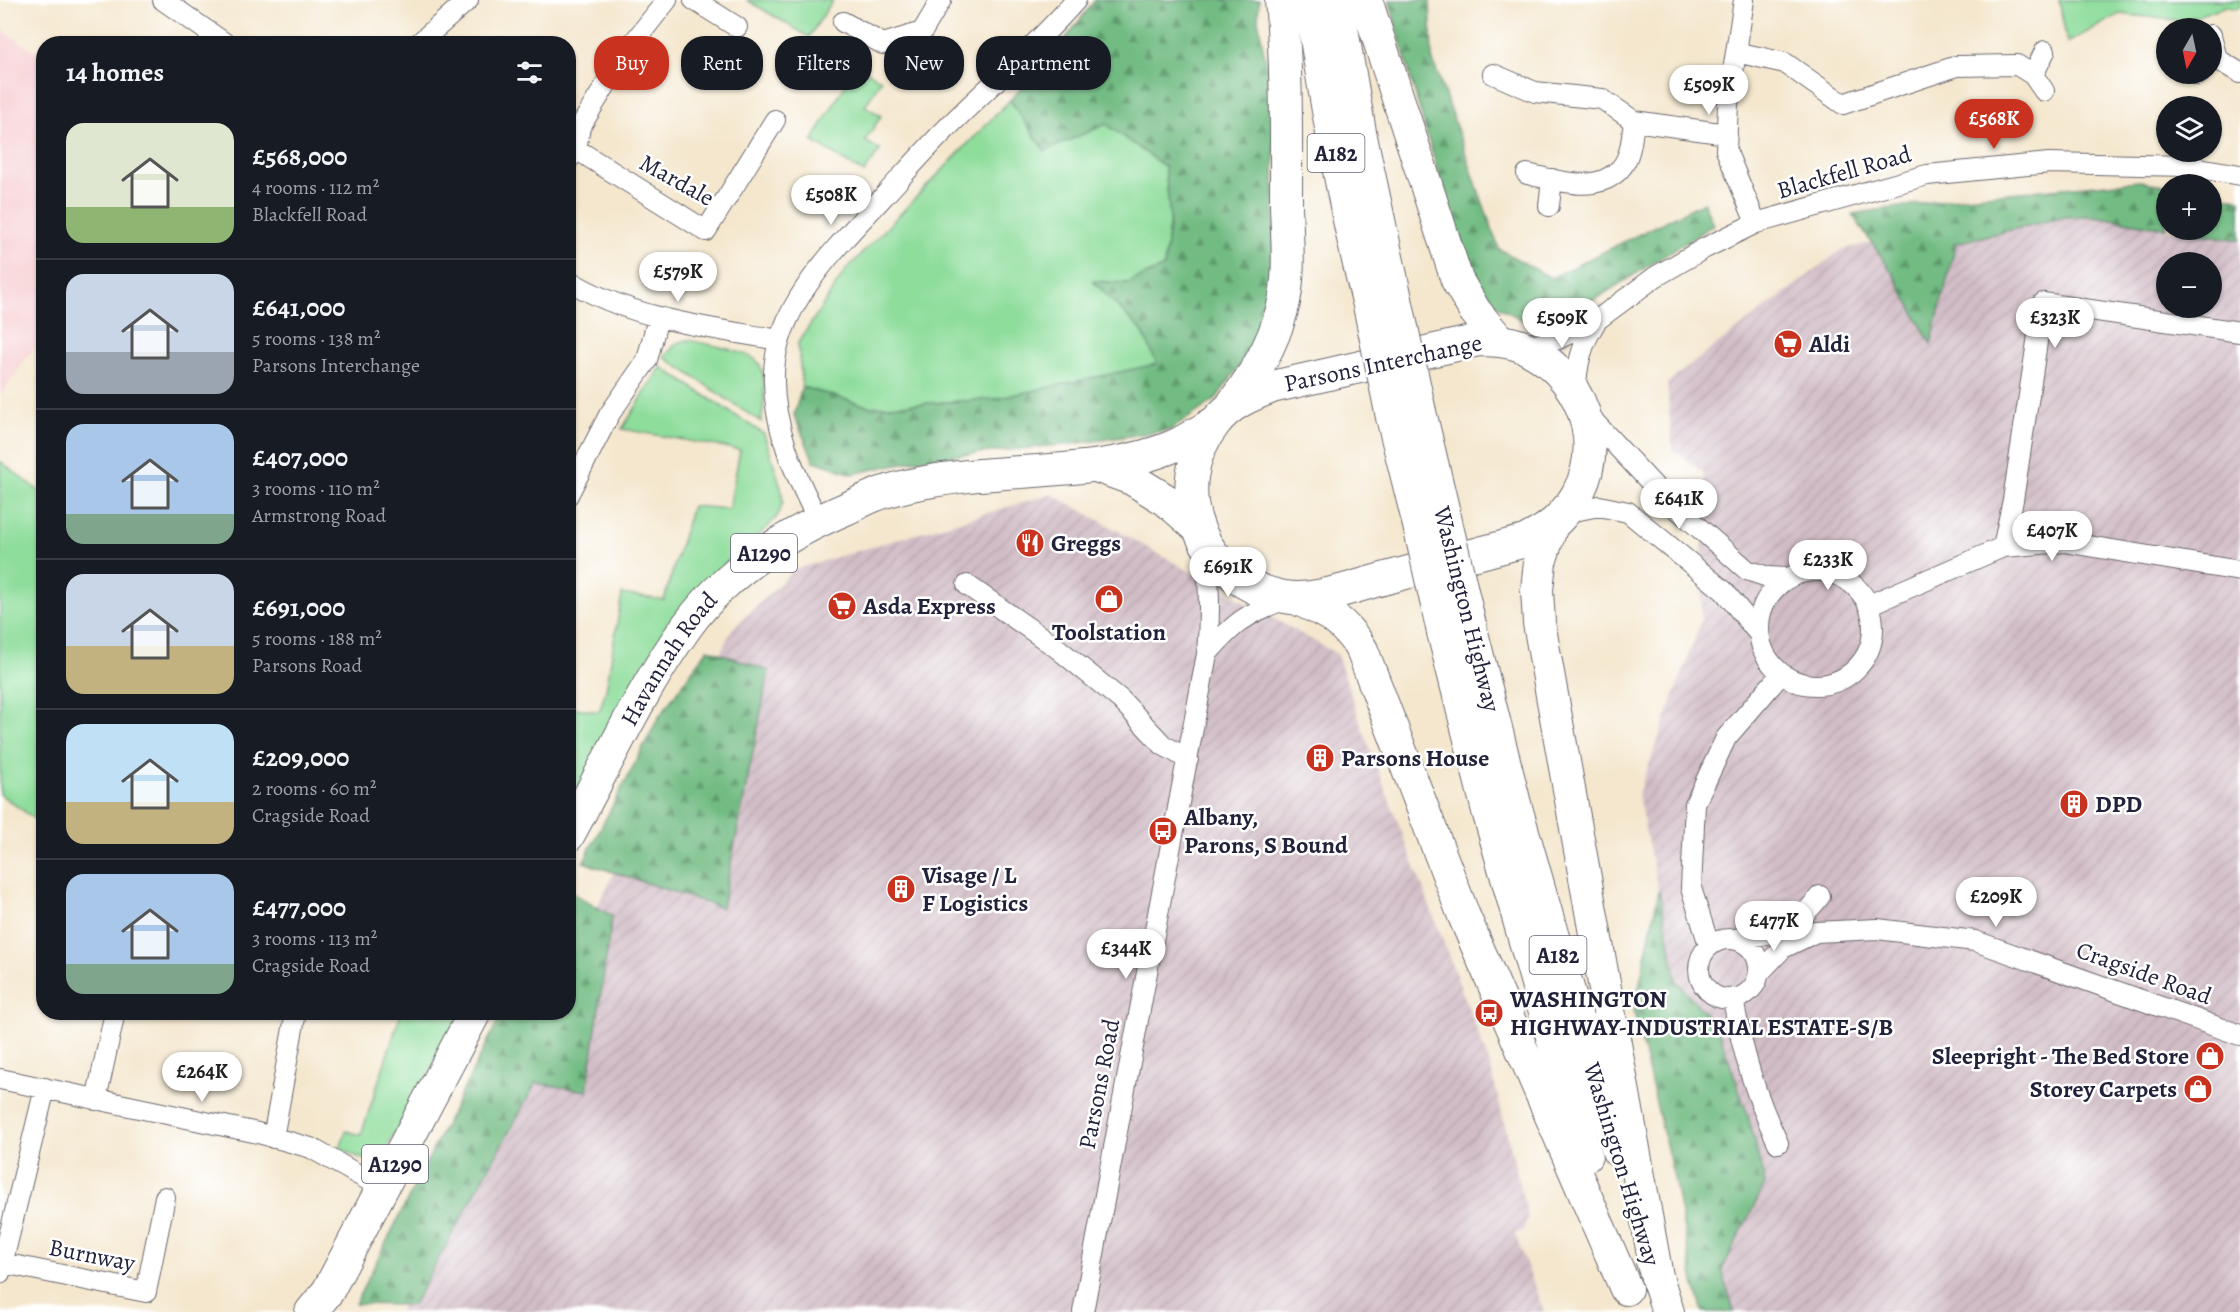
<!DOCTYPE html>
<meta charset="utf-8">
<style>
:root{--surface:#171b24;--page:#242831;--text:#f1f3f6;--muted:#9ea1a6;--line:#363941;--accent:#c8321e}
body{margin:0;font-family:Alegreya,serif;background:var(--page);color:var(--text);height:100vh;display:flex;flex-direction:column;font-size:22px;white-space:nowrap}
*{box-sizing:border-box;margin:0}
p{font-size:20px;color:var(--muted)}
.icon{flex:none;width:33px;height:33px;fill:none;stroke:currentColor;stroke-width:2;stroke-linecap:round;stroke-linejoin:round}
.map{position:relative;flex:1;overflow:hidden}
.side{position:absolute;left:36px;top:36px;width:540px;height:984px;display:flex;flex-direction:column;background:var(--surface);border-radius:24px;box-shadow:0 2px 4px #0004}
.side>*{flex:none}
.guide{position:absolute;left:594px;top:36px;width:570px;height:54px;display:flex;gap:12px}
.needle{width:39px;rotate:189deg}
.buttons{position:absolute;left:2156px;top:18px;display:grid;gap:12px}
.buttons a{display:grid;place-items:center;width:66px;height:66px;border-radius:50%;background:var(--surface);box-shadow:0 2px 4px #0004;font-size:30px}
.price{position:absolute;translate:-50% -51px;padding:0 14px;border-radius:21px;background:#fff;color:#222;font-size:20px;line-height:39px;filter:drop-shadow(0 2px 3px #0008)}
.price::after{content:'';position:absolute;left:50%;top:36px;width:18px;height:14px;margin-left:-9px;background:inherit;clip-path:polygon(0 0,100% 0,50% 100%)}
.price.current{background:var(--accent);color:#fff}
ul{padding:0;list-style:none}
li{display:flex;align-items:center;gap:18px;height:150px;padding:0 30px}
li+li{border-top:2px solid var(--line)}
li span{display:grid;place-items:center;flex:none;width:168px;height:120px;border-radius:18px;color:#555}
li>.icon{margin-inline-start:auto}
span .icon{width:72px;height:72px;fill:#fffc;stroke-width:1}
li b{font-size:26px}
h2{display:flex;justify-content:space-between;align-items:center;height:72px;padding:0 30px;font-size:26px}
.chip{padding:0 21px;border-radius:24px;background:var(--surface);box-shadow:0 2px 4px #0004;font-size:21px;line-height:54px}
.chip.current{background:var(--accent);color:#fff}
.map>svg:first-child{display:block}
</style>
<div class="map">
<svg width="2240" height="1312" viewBox="0 0 2240 1312">
<defs>
<pattern id="industrial-furrows" width="10" height="10" patternUnits="userSpaceOnUse" patternTransform="scale(1.5)"><rect width="10" height="10" fill="#d2bdc6"/><path d="M-1 1l2-2M0 10L10 0M9 11l2-2" fill="none" stroke="#b4a2ab"/></pattern>
<pattern id="forest-firs" width="22" height="20" patternUnits="userSpaceOnUse" patternTransform="scale(1.5)"><rect width="22" height="20" fill="#72bc83"/><path d="M5 1l3.5 6h-7zM16 11l3.5 6h-7z" fill="#5d986c"/></pattern>
</defs>
<rect width="100%" height="100%" fill="#fff"/>
<filter id="ink" filterUnits="userSpaceOnUse"><feTurbulence type="fractalNoise" baseFrequency=".0167" numOctaves="2"/><feDisplacementMap in="SourceGraphic" scale="12" xChannelSelector="R" yChannelSelector="G"/><feConvolveMatrix kernelMatrix="1 2 1 2 8 2 1 2 1" color-interpolation-filters="sRGB"/></filter>
<filter id="wash" filterUnits="userSpaceOnUse"><feTurbulence type="fractalNoise" baseFrequency=".008" numOctaves="4" result="noise"/><feDisplacementMap in="SourceGraphic" scale="24" xChannelSelector="R" yChannelSelector="G"/><feGaussianBlur stdDeviation="1.35" result="paint"/><feColorMatrix in="noise" values="0 0 0 0 0 0 0 0 0 0 0 0 0 0 0 0 0 1.4 0 .05"/><feComposite in="paint" operator="in"/></filter>
<g filter="url(#wash)">
<rect width="100%" height="100%" fill="#f4e7ce"/>
<path fill="#f7cfd2" d="M0,28L44,58L43,335L0,396Z"/>
<path fill="url(#industrial-furrows)" fill-rule="evenodd" d="M2094,216L2166,228V230L2240,240V1312H1734L1722,1271L1765,1184L1718,1029L1677,981L1638,795L1701,621L1704,473L1672,449L1667,383L1841,250L1960,221ZM2166,262H2211V308H2166Z
M1052,494L1337,654L1364,733L1489,1062L1528,1217L1523,1230L1515,1234L1544,1312H400L545,1013L568,1012L569,965L732,629L796,569Z"/>
<path fill="#8edd9b" stroke="#58806b" stroke-width="1.5" d="M747,0H833L809,37Z
M2059,0H2240V7L2235,9L2226,6L2183,21L2120,14L2067,43Z
M857,65L881,80L865,106L881,116L865,141L880,150L864,173L812,141Z
M1010,100L1045,151L1106,124L1165,167L1170,218L1164,267L1128,283L1094,282L1142,331L1158,364L994,399L871,407L802,387L798,343L846,270Z
M688,340C703,343 748,351 757,361C768,372 764,408 761,422L664,357L677,343Z
M661,367L764,434L781,487L783,502L778,515L768,527L711,575L686,602L569,808V707L599,712L606,690L622,594L664,600L692,506L729,509L740,450L622,429Z
M0,461L43,494V825L0,794Z
M401,1013H463L380,1159C364,1163 354,1155 340,1148L346,1131L361,1135Z"/>
<path fill="url(#forest-firs)" stroke="#4a6f5f" stroke-width="1.5" d="M1095,0H1259L1258,20L1274,106L1275,280L1265,330L1215,400L1170,430L1080,443L921,459L852,474L814,461L794,415L802,387L871,407L994,399L1157,364L1142,331L1093,281L1128,283L1164,267L1170,218L1165,167L1106,124L1045,151L1010,100L1064,41Z
M1389,0H1430L1432,58L1499,249L1551,278L1704,202L1713,225L1567,317L1524,321L1475,293L1426,132Z
M2140,181L2166,186V228L2094,216L2064,217L1956,243L1931,344L1892,272L1852,214L1965,197Z
M2211,195L2240,199V240L2177,230H2211Z
M708,649L769,671L722,908L583,862L659,717Z
M1659,890L1677,981L1718,1029L1748,1116L1765,1184L1722,1270L1734,1312H1703L1694,1282L1674,1178L1634,1011Z
M569,891L612,916L587,1091L536,1083L413,1305L355,1304L502,1013L568,1012Z"/>
</g>
<g filter="url(#ink)">
<g fill="none" stroke-linecap="round" stroke-linejoin="round">
<g stroke="#6c676e" stroke-width="22">
<path id="street" d="M163,0L226,44
M694,0L737,27
M1744,0L1728,104L1726,150L1756,223
M843,22L883,44L922,32L941,0
M2211,35L2217,59L2240,73
M418,44L468,0
M1736,52L1785,63L1843,104L1957,66L2017,65L2033,75L2044,91
M1493,74L1535,92L1602,99L1634,121L1727,134
M2033,75L2045,51
M2197,75L2199,74
M576,149L706,231L775,120
M568,160L576,149L580,127L626,52L667,0
M1527,174C1557,180 1596,195 1620,169C1631,158 1632,136 1634,121
M1549,206L1552,179
M568,280C630,319 710,328 779,340
M1526,348L1558,339L1597,320L1655,277L1705,248L1756,223L1927,175L2049,163L2187,166L2240,175
M1576,392C1576,365 1582,343 1597,320
M1587,414L1666,499L1747,570L1768,577L1786,578
M568,495L609,415L647,360L658,318
M1564,513L1599,506L1628,512L1724,591L1759,634
M818,520C795,474 772,426 774,373C776,304 841,243 885,195C905,173 925,150 947,128C990,85 1036,46 1076,0
M2003,547L2013,500L2043,303L2240,332
M1759 628a57 57 0 1 1 114 0a57 57 0 1 1-114 0Z
M967,585L1057,648L1121,700L1163,745L1188,759
M1869,605L2003,547L2064,542L2240,571
M1207,654C1234,623 1247,613 1286,599
M1699 969a30 30 0 1 1 60 0a30 30 0 1 1-60 0Z
M1735,939C1778,933 1792,932 1820,896
M1709,945L1691,888L1695,804L1726,738L1781,674
M1760,972L1783,948L1816,932L1877,929L1975,941L2240,1035
M1733,998C1742,1051 1755,1095 1778,1143
M0,1079L258,1133L311,1148L382,1188
M96,1100L115,1012
M273,1138L296,1012
M3,1263L146,1292L165,1197
M0,1273L45,1088
M1083,1312L1207,654C1210,618 1210,583 1205,547"/>
</g>
<g stroke="#6c676e" stroke-width="34">
<g id="primary">
<path d="M1310,0C1326,103 1343,205 1369,305"/>
<path d="M1337,0L1360,132L1396,299"/>
<path d="M1366,0L1457,280L1475,311L1499,340"/>
<path d="M1479,340C1495,340 1513,341 1528,349C1590,381 1612,462 1562,515C1552,527 1538,534 1525,541C1476,554 1427,567 1379,580C1354,587 1311,602 1285,597C1203,584 1162,490 1215,423C1229,404 1251,395 1272,387Z"/>
<path d="M1233,403C1255,374 1272,346 1282,310C1291,279 1287,238 1286,206C1286,137 1287,68 1281,0"/>
<path d="M1420,412L1444,513"/>
<path d="M1392,417L1418,521"/>
<path d="M1096,466L1132,479L1166,500L1197,527"/>
<path d="M1552,525L1540,562L1537,590L1539,623L1658,1282"/>
<path d="M1295,598C1327,612 1343,619 1362,650L1464,916L1626,1289"/>
<path d="M1470,625L1515,804L1563,972L1618,1151"/>
<path d="M1443,632L1488,811L1586,1156"/>
<path id="s1" d="M568,836C606,766 640,691 687,626C727,571 788,533 850,507C862,501 875,494 888,491C914,483 941,479 968,476C1034,469 1118,472 1178,444C1190,438 1202,430 1214,423"/>
<path d="M1652,1261L1668,1312"/>
<path d="M311,1312L328,1291L475,1012"/>
</g>
</g>
<use href="#street" stroke="#fff" stroke-width="20"/>
<use href="#primary" stroke="#fff" stroke-width="32"/>
<g stroke="#6c676e" stroke-width="34" stroke-linecap="butt">
<path id="primary-bridge" d="M1396,299L1420,412
M1369,305L1392,417
M1444,513L1470,625
M1418,521L1443,632"/>
</g>
<use href="#primary-bridge" stroke="#fff" stroke-width="32"/>
</g>
</g>
<defs>
<g id="supermarket-disc" transform="scale(1.5)"><circle r="9.5" fill="#c8321e" stroke="#fff"/><path d="M-6-5.5h2.5l.6 2H6L4.5 2H-2.5L-4.4-4H-6ZM-1.5 3.2a1.3 1.3 0 1 0 .1 0ZM3 3.2a1.3 1.3 0 1 0 .1 0Z" fill="#fff"/></g>
<g id="restaurant-disc" transform="scale(1.5)"><circle r="9.5" fill="#c8321e" stroke="#fff"/><path d="M-5-6h1v4h1v-4h1v4h1v-4h1v5L-1.5 .5V6h-2V.5L-5-1ZM5-6V6H3V1.5H1.5Q1.5-4 5-6Z" fill="#fff"/></g>
<g id="shop-disc" transform="scale(1.5)"><circle r="9.5" fill="#c8321e" stroke="#fff"/><path d="M-5-2.5h2.3a2.7 3.5 0 0 1 5.4 0H5L5.5 6h-11ZM-1.5-2.5h3a1.5 2.3 0 0 0-3 0Z" fill="#fff"/></g>
<g id="building-disc" transform="scale(1.5)"><circle r="9.5" fill="#c8321e" stroke="#fff"/><path d="M-4-6H4V6H1V3H-1V6H-4ZM-2.5-4.3h1.7v1.8h-1.7ZM.8-4.3h1.7v1.8H.8ZM-2.5-1h1.7V.8h-1.7ZM.8-1h1.7V.8H.8Z" fill="#fff"/></g>
<g id="bus-disc" transform="scale(1.5)"><circle r="9.5" fill="#c8321e" stroke="#fff"/><path d="M-5-6H5V4H4V6H2V4H-2V6H-4V4H-5ZM-3.5-4V0h7V-4ZM-3.5 1.2v1.5H-2V1.2ZM2 1.2v1.5H3.5V1.2Z" fill="#fff"/></g>
</defs>
<g fill-rule="evenodd">
<use href="#supermarket-disc" x="1788" y="344"/>
<use href="#restaurant-disc" x="1030" y="543"/>
<use href="#shop-disc" x="1109" y="599"/>
<use href="#supermarket-disc" x="842" y="606"/>
<use href="#building-disc" x="1320" y="758"/>
<use href="#building-disc" x="2074" y="804"/>
<use href="#bus-disc" x="1163" y="831"/>
<use href="#building-disc" x="901" y="889"/>
<use href="#bus-disc" x="1489" y="1013"/>
<use href="#shop-disc" x="2210" y="1056"/>
<use href="#shop-disc" x="2198" y="1089"/>
</g>
<g text-anchor="middle" stroke-width="5" stroke-linejoin="round" paint-order="stroke">
<g fill="#fff" stroke="#646476" stroke-width="1.5">
<rect x="1307.5" y="134" width="57" height="38" rx="4.5"/>
<rect x="731" y="534" width="66" height="38" rx="4.5"/>
<rect x="1529.5" y="936" width="57" height="38" rx="4.5"/>
<rect x="362" y="1145" width="66" height="38" rx="4.5"/>
</g>
<g font-size="22" font-weight="bold" fill="#22223b">
<text x="1336" y="161">A182</text>
<text x="764" y="561">A1290</text>
<text x="1558" y="963">A182</text>
<text x="395" y="1172">A1290</text>
</g>
<g font-size="24" fill="#22223b" stroke="#fff">
<text transform="translate(1844 172) rotate(-16)" y="8">Blackfell Road</text>
<text transform="translate(677 180) rotate(29)" y="8">Mardale</text>
<text transform="translate(1383 363) rotate(-12)" y="8">Parsons Interchange</text>
<text transform="translate(1467 609) rotate(76)" y="8">Washington Highway</text>
<text dy="8" stroke="none"><textPath href="#s1" startOffset="204">Havannah Road</textPath></text>
<text transform="translate(2144 973) rotate(20)" y="8">Cragside Road</text>
<text transform="translate(1099 1084) rotate(-79)" y="8">Parsons Road</text>
<text transform="translate(1622 1164) rotate(73)" y="8">Washington Highway</text>
<text transform="translate(92 1255) rotate(11)" y="8">Burnway</text>
</g>
<g font-size="24" font-weight="bold" fill="#22223b" stroke="#fff" text-anchor="start">
<text x="1809" y="352">Aldi</text>
<text x="1051" y="551">Greggs</text>
<text x="863" y="614">Asda Express</text>
<text x="1109" y="640" text-anchor="middle">Toolstation</text>
<text x="1341" y="766">Parsons House</text>
<text x="2095" y="812">DPD</text>
<text x="1184" y="825">Albany,<tspan x="1184" dy="28">Parons, S Bound</tspan></text>
<text x="922" y="883">Visage / L<tspan x="922" dy="28">F Logistics</tspan></text>
<text x="1510" y="1007">WASHINGTON<tspan x="1510" dy="28">HIGHWAY-INDUSTRIAL ESTATE-S/B</tspan></text>
<text x="2189" y="1064" text-anchor="end">Sleepright - The Bed Store</text>
<text x="2177" y="1097" text-anchor="end">Storey Carpets</text>
</g>
</g>
</svg>
<div class="buttons">
<a><svg class="needle" viewBox="-14 -14 28 28"><path d="M0-13l5 13h-10z" fill="#e53935"/><path d="M0 13l5-13h-10z" fill="#9ea1a6"/></svg></a>
<a><svg class="icon" aria-label="layers" viewBox="0 0 24 24"><path d="M12 4l9 5-9 5-9-5zM3 14l9 5 9-5"/></svg></a>
<a>+</a>
<a>−</a>
</div>
<b class="price" style="left:1709px;top:116px">£509K</b>
<b class="price current" style="left:1994px;top:150px">£568K</b>
<b class="price" style="left:831px;top:226px">£508K</b>
<b class="price" style="left:678px;top:303px">£579K</b>
<b class="price" style="left:1562px;top:349px">£509K</b>
<b class="price" style="left:2055px;top:349px">£323K</b>
<b class="price" style="left:1679px;top:530px">£641K</b>
<b class="price" style="left:2052px;top:562px">£407K</b>
<b class="price" style="left:1828px;top:591px">£233K</b>
<b class="price" style="left:1228px;top:598px">£691K</b>
<b class="price" style="left:1996px;top:928px">£209K</b>
<b class="price" style="left:1774px;top:952px">£477K</b>
<b class="price" style="left:1126px;top:980px">£344K</b>
<b class="price" style="left:202px;top:1103px">£264K</b>
<div class="guide">
<a class="chip current">Buy</a>
<a class="chip">Rent</a>
<a class="chip">Filters</a>
<a class="chip">New</a>
<a class="chip">Apartment</a>
</div>
<section class="side">
<h2>14 homes<svg class="icon" aria-label="filters" viewBox="0 0 24 24"><path d="M4 7h16M4 17h16"/><circle cx="9" cy="7" r="2"/><circle cx="15" cy="17" r="2"/></svg></h2>
<ul>
<li><span style="background:linear-gradient(#dfe7d0 70%,#8fb573 0)"><svg class="icon" aria-label="home" viewBox="0 0 24 24"><path d="M3 11l9-7 9 7M6 9v11h12V9"/></svg></span><div><b>£568,000</b><p>4 rooms · 112 m²</p><p>Blackfell Road</p></div></li>
<li><span style="background:linear-gradient(#c9d6e8 65%,#9aa5b1 0)"><svg class="icon" aria-label="home" viewBox="0 0 24 24"><path d="M3 11l9-7 9 7M6 9v11h12V9"/></svg></span><div><b>£641,000</b><p>5 rooms · 138 m²</p><p>Parsons Interchange</p></div></li>
<li><span style="background:linear-gradient(#a9c7e8 75%,#7fa58c 0)"><svg class="icon" aria-label="home" viewBox="0 0 24 24"><path d="M3 11l9-7 9 7M6 9v11h12V9"/></svg></span><div><b>£407,000</b><p>3 rooms · 110 m²</p><p>Armstrong Road</p></div></li>
<li><span style="background:linear-gradient(#c9d6e8 60%,#c2b280 0)"><svg class="icon" aria-label="home" viewBox="0 0 24 24"><path d="M3 11l9-7 9 7M6 9v11h12V9"/></svg></span><div><b>£691,000</b><p>5 rooms · 188 m²</p><p>Parsons Road</p></div></li>
<li><span style="background:linear-gradient(#bfe0f5 65%,#c2b280 0)"><svg class="icon" aria-label="home" viewBox="0 0 24 24"><path d="M3 11l9-7 9 7M6 9v11h12V9"/></svg></span><div><b>£209,000</b><p>2 rooms · 60 m²</p><p>Cragside Road</p></div></li>
<li><span style="background:linear-gradient(#a9c7e8 75%,#7fa58c 0)"><svg class="icon" aria-label="home" viewBox="0 0 24 24"><path d="M3 11l9-7 9 7M6 9v11h12V9"/></svg></span><div><b>£477,000</b><p>3 rooms · 113 m²</p><p>Cragside Road</p></div></li>
</ul>
</section>
</div>
